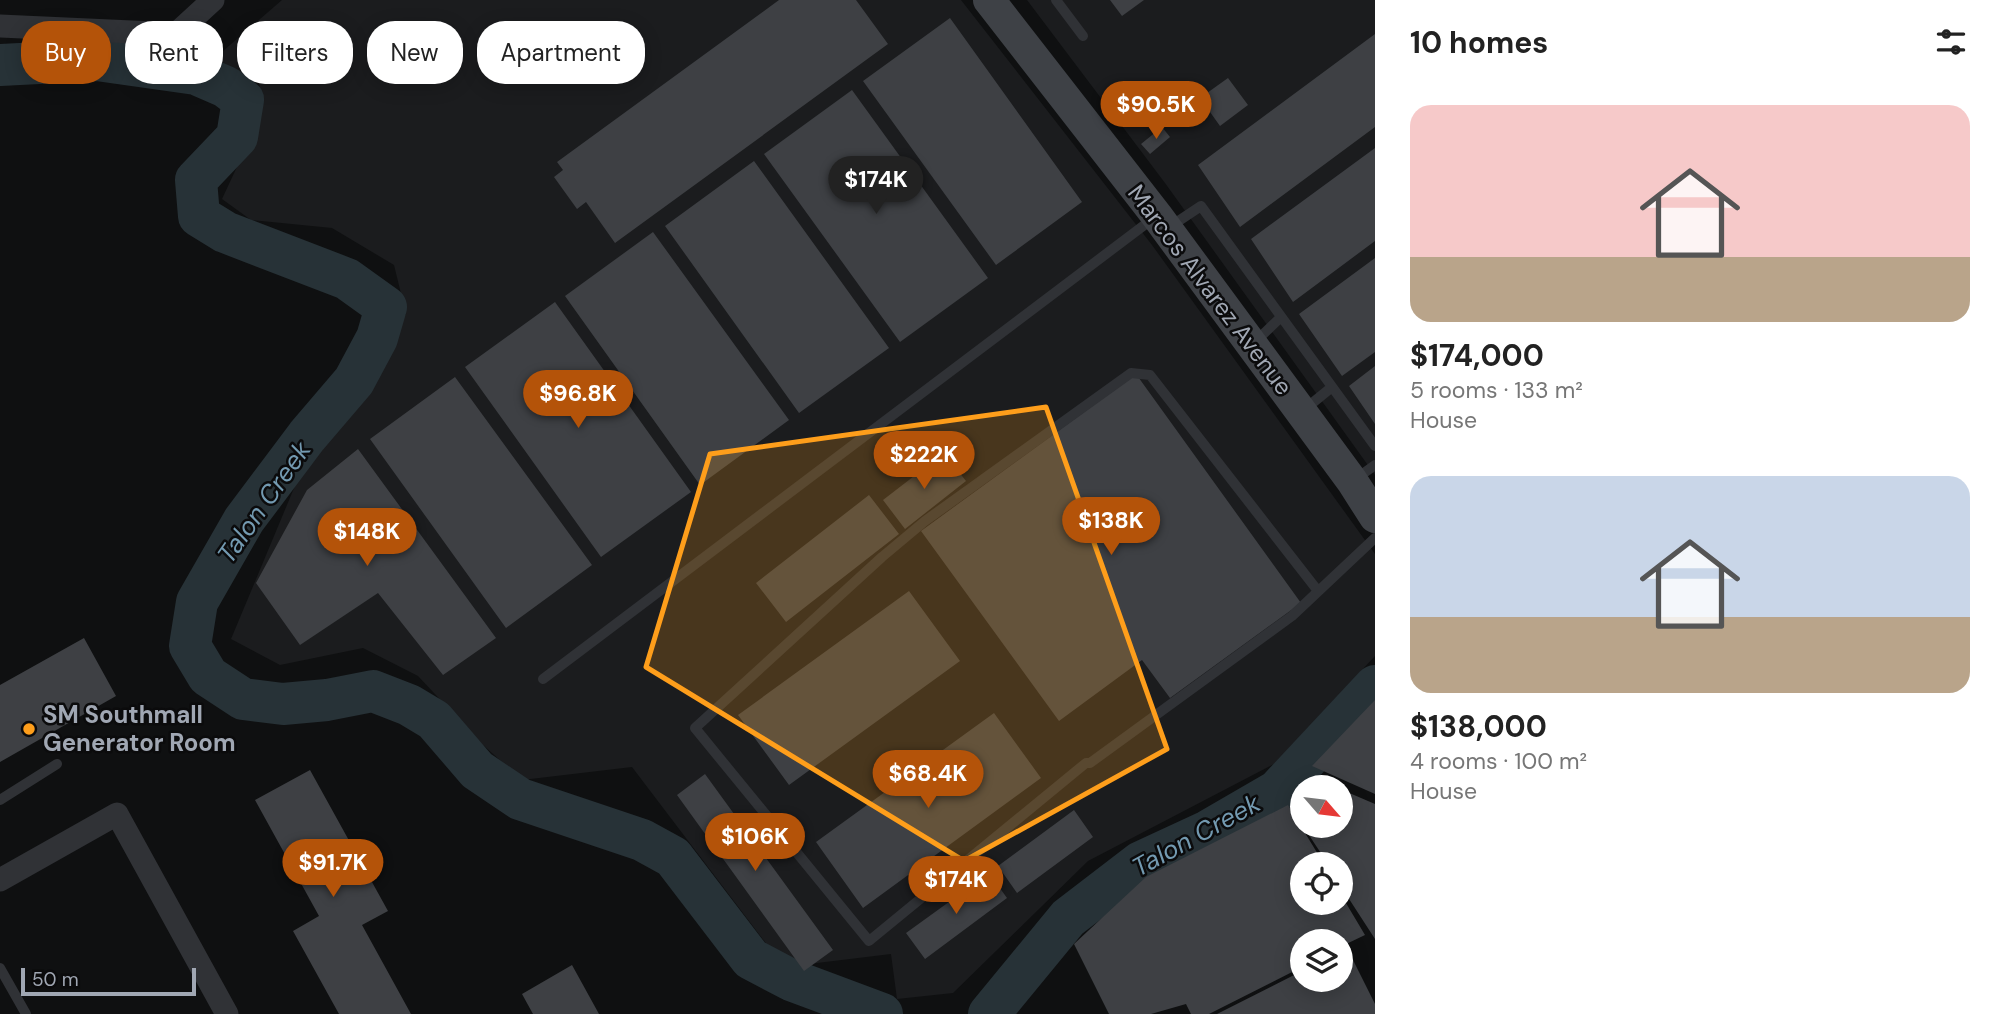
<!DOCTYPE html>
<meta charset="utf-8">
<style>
:root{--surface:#fff;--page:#f6f6f6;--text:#222;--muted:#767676;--accent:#b45309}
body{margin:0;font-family:"DM Sans",sans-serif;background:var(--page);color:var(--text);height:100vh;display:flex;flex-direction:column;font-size:26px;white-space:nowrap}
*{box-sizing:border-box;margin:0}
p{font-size:23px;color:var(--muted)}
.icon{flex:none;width:38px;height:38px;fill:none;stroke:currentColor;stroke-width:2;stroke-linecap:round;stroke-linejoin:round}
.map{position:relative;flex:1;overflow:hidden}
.details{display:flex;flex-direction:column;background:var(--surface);width:630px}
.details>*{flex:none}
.top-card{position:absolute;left:21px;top:21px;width:665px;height:63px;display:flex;gap:14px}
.needle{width:46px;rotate:118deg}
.fabs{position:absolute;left:1290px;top:775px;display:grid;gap:14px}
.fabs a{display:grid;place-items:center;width:63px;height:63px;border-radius:50%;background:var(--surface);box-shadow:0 4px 18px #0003;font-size:35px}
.scale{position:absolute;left:21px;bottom:18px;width:175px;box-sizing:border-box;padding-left:7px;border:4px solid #a0a7b3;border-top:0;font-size:19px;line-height:24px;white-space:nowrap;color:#a0a7b3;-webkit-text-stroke:5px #0b0b0c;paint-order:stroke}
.price{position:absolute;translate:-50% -60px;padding:0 16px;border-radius:24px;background:var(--accent);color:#fff;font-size:23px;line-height:46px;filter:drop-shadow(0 2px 4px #0008)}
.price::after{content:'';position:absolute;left:50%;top:42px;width:21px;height:16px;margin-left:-10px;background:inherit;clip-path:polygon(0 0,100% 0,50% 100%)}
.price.on{background:#222;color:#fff}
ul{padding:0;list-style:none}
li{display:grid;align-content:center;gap:14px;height:371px;padding:0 35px}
li span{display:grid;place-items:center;height:217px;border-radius:21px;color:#555}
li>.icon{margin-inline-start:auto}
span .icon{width:126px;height:126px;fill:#fffc;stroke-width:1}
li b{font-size:30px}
h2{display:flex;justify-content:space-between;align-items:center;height:84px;padding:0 35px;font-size:30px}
.chip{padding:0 24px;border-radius:28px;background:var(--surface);box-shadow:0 4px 18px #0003;font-size:24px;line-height:63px}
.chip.on{background:var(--accent);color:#fff}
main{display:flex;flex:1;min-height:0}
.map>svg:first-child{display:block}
</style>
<main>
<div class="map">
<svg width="1375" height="1014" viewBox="0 0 1375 1014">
<rect width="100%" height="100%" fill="#0f1011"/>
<path fill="#1b1c1e" d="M282,0H961L1152,245L1375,554V656L1274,764L1088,861L953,993L897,999L891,954L784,967L632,767L522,780L482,744L418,676L363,648L280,665L231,639L302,469L406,314L394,265L332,228L251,220L222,199L262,113L259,77L208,64Z
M1027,0H1375V475L1165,183Z"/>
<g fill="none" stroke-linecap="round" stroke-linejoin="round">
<path stroke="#273237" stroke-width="42" d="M0,65L97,60L196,74L226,87L243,100L237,137L196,180L199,216L225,232L347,279L386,307L377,338L354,381L307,436L244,520L197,602L190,646L208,676L243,699L283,704L327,700L373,691L409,705L434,720L477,770L520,799L642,840L673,857L751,959L791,980L882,1014
M989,1014L1068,918L1141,862L1208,831L1277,791L1375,686"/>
</g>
<path fill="#3e4044" d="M779,0H856L888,44L615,243L586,202L577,209L554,177L563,170L557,162Z
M1110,0H1144L1122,16Z
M950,18L1082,202L996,265L863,81Z
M1375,34V127L1240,227L1198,165Z
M1228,78L1248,105L1220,126L1200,98Z
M852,90L988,278L900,342L764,154Z
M1162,127L1170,137L1150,154L1141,144Z
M1375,148V241L1293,302L1251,239Z
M754,161L889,348L799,413L665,226Z
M653,232L789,420L700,485L565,296Z
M1375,258V352L1342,376L1299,314Z
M555,302L691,492L601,557L465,367Z
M1375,366V424L1349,386Z
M1136,374L1301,603L1170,698L1142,660L1059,721L921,531Z
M455,377L592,565L506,628L370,439Z
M358,449L496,638L443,675L378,593L300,645L256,583L307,490Z
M944,453L966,481L905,529L883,500Z
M869,495L899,534L786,622L756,583Z
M909,591L960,661L789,785L738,715Z
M84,638L116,696L0,762V685Z
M1375,700V794L1312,766Z
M994,713L1041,778L863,908L816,842Z
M310,770L388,911L362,925L411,1014H339L293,931L319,916L255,800Z
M705,774L833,950L804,971L677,795Z
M1340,789L1375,804V939L1340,885V864H1328L1303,826H1340Z
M1302,801V824L1291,807Z
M1288,805L1324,864H1302V903H1340V893L1365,935L1340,947V942H1302V967L1209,1014H1191L1186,1004L1151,1014H1109L1074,944L1146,877Z
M1074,810L1093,837L1017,893L998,866Z
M989,873L1007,898L925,959L906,933Z
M1347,948L1375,1004V1014H1217L1302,971V980H1340V951Z
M572,965L599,1014H533L522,994Z"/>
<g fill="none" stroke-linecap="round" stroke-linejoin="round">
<path stroke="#303236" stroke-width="10" d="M1056,0L1083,36
M1168,228L1201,206L1375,446
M1253,344L1281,317
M1305,409L1332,387
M1354,480L1375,465
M1318,591L1150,375L1131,373L925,521L882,557L695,728L869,941L1086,763H1090L1292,616L1375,538
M543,679L1155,217
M0,800L57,764
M0,968L26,1014"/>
<path stroke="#303236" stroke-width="23" d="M0,26L176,34L213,0
M0,880L117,814L227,1014"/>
<path stroke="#3e4146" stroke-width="32" d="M989,0L1157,216L1352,481L1375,517"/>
</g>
<path fill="#fe9e1b" fill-opacity="0.2" stroke="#fe9e1b" stroke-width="5" stroke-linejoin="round" d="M1046,407L1167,749L964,861L646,667L710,454Z"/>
<circle fill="#fe9e1b" stroke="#0b0b0c" stroke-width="2.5" cx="29" cy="729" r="7"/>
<g text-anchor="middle" stroke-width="5" stroke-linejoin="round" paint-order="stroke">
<g font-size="24" fill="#a0a7b3" stroke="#0b0b0c">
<text transform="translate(1210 290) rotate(53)" y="8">Marcos Alvarez Avenue</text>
</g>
<g font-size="24" font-weight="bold" fill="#a0a7b3" stroke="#0b0b0c" text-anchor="start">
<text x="43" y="723">SM Southmall<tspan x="43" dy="28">Generator Room</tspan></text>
</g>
<g font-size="26" font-style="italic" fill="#739ab1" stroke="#0b0b0c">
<text transform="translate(264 502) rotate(-55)" y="9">Talon Creek</text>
<text transform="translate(1196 835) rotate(-29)" y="9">Talon Creek</text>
</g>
</g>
</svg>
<div class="fabs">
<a><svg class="needle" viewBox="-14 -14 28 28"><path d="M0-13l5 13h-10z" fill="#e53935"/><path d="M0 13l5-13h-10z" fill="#767676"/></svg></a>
<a><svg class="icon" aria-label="locate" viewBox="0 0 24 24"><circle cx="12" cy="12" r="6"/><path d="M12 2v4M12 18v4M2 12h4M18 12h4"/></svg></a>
<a><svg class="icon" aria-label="layers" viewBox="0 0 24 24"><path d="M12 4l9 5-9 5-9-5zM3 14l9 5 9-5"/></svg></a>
</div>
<div class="scale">50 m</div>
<b class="price" style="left:1156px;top:141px">$90.5K</b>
<b class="price on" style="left:876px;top:216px">$174K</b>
<b class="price" style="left:578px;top:430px">$96.8K</b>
<b class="price" style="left:924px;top:491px">$222K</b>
<b class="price" style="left:1111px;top:557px">$138K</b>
<b class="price" style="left:367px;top:568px">$148K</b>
<b class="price" style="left:928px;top:810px">$68.4K</b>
<b class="price" style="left:755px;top:873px">$106K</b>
<b class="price" style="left:333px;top:899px">$91.7K</b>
<b class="price" style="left:956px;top:916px">$174K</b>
<div class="top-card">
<a class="chip on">Buy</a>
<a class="chip">Rent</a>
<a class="chip">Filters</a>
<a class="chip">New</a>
<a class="chip">Apartment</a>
</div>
</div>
<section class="details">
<h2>10 homes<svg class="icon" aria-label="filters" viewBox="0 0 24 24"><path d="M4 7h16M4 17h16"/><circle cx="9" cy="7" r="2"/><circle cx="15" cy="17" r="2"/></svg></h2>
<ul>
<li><span style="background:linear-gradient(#f6c9c9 70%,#b9a48a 0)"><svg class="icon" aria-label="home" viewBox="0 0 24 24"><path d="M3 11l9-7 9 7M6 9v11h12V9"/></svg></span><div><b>$174,000</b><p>5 rooms · 133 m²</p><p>House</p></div></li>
<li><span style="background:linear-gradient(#c9d6e8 65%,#b9a48a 0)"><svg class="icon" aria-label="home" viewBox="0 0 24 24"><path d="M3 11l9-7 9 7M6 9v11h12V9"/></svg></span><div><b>$138,000</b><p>4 rooms · 100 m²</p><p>House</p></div></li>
</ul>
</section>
</main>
